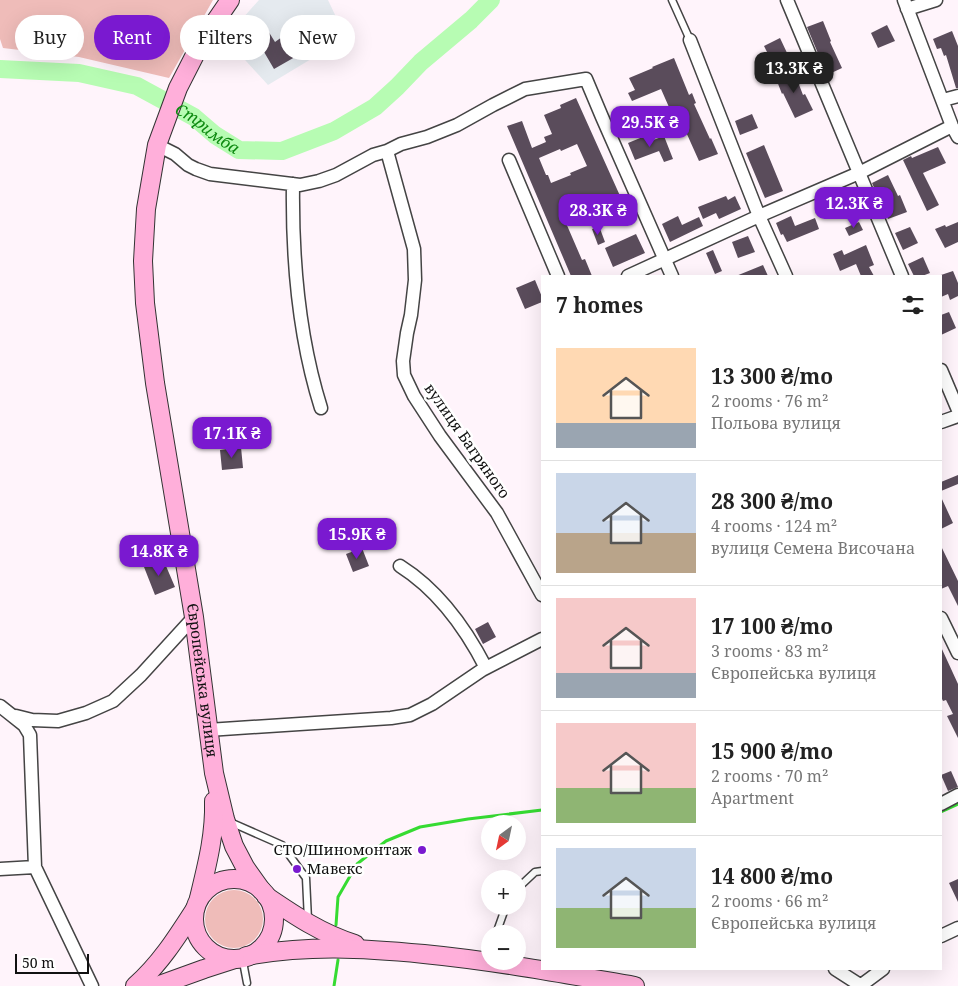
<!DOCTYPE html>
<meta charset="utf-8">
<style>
:root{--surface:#fff;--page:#f6f6f6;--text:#222;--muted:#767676;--line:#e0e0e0;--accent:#7a19d0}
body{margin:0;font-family:"Noto Serif",serif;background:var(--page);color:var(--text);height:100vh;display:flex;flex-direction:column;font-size:19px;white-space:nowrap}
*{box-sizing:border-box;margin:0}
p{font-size:16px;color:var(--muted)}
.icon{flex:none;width:28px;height:28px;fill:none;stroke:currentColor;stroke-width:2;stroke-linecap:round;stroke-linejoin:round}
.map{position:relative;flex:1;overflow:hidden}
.details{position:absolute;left:541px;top:275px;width:401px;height:695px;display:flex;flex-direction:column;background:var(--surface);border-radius:0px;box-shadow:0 5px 20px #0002}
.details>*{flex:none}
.banner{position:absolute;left:15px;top:15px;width:451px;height:45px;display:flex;gap:10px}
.needle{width:32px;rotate:213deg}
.tools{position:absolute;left:481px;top:815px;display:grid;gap:10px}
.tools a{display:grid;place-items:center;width:45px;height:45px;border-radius:50%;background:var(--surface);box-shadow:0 5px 20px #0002;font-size:25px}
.scale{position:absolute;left:15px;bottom:12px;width:74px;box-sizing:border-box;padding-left:5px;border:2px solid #111;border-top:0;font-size:14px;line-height:18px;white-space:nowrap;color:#111;-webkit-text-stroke:4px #fff;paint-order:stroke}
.price{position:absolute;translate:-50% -42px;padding:0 11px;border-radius:10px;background:var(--accent);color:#fff;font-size:16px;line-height:32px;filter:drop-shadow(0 1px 2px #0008)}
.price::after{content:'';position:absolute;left:50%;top:30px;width:15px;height:11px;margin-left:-8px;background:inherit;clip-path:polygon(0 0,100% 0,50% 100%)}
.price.on{background:#222;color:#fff}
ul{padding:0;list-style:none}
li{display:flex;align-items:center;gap:15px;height:125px;padding:0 15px}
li+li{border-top:1px solid var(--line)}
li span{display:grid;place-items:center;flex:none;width:140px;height:100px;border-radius:0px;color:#555}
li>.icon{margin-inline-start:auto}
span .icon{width:60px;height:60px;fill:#fffc;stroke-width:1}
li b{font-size:21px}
h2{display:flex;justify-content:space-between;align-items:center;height:60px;padding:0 15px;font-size:21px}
.pill{padding:0 18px;border-radius:22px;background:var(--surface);box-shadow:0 5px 20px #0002;font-size:18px;line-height:45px}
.pill.on{background:var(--accent);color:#fff}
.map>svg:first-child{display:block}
</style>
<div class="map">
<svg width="958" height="986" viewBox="0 0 958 986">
<rect width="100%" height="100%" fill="#fff4fb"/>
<path fill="#e5eaef" d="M259,0H328L346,38L268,85L225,38Z"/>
<path fill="#efbcb9" d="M0,0H213L169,78L79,57L3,48L0,39Z
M205 919a29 29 0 1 1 58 0a29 29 0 1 1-58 0Z"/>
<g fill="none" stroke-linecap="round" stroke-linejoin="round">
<path stroke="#36db32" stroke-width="3" d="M941,812L958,804
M336,925L338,897L357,864L386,841L420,827L468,819L542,810
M334,986L338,960"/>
<path stroke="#b7fcb3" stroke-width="18" id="s1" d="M0,69L79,73L137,86L194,117L215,135L239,150L282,151L334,131L375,107L397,87L421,62L471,20L491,0"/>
</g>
<path fill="#5a4c5b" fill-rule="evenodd" d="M262,21L275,42L282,37L295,57L274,69L250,28Z
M823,21L831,41L830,42L842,68L827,75L807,27Z
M887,25L895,41L878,48L871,33Z
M952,31L958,46V88H956L946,55L944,56L941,48L937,49L933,39Z
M780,38L788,55L772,62L764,46Z
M674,58L689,95L692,93L696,103L694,104L710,139L711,138L718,154L699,161L677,112L672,114L661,89L632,101L628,93L635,90L629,78L653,68L652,67Z
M793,69L803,95L805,94L813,110L795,118L783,93L782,94L775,76Z
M576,98L621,198L604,206L603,203L567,218L569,222L566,223L582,260L585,259L592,276H571L507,126L522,121L532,148L546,142L544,137L552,134L544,115L561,108L560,105ZM577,144L587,166L570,173L571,175L551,183L548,175H546L539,158L560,149L561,151Z
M752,114L758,128L740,135L735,121Z
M645,136L648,142L664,136L673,159L664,162L659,151L635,160L628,143Z
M764,145L783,191L765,198L746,153Z
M938,147L946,163L923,173L939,205L927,211L903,160L911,156L912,158Z
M888,175L898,196L900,195L907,212L888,219L872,183Z
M726,196L728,200L735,196L741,209L719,219L716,213L703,219L698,207Z
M678,216L682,225L699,217L703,226L670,242L662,224Z
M791,216L795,226L815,218L819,229L787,242L783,234L781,235L776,223Z
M859,222L863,230L849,236L845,228Z
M958,222V242L945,248L935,229L945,225L946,227Z
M599,226L605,242L598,245L592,229Z
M910,227L918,243L903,250L895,233Z
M636,234L645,253L613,267L605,248Z
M748,236L755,252L738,258L732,242Z
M866,245L874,265L869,267L874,276H861L856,264L840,271L833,254L842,250L844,255Z
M713,250L722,271L715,274L706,253Z
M923,257L930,273L922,276H914L908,264Z
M763,265L768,276H736Z
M953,271L958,283V296L950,300L948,294L941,297V275Z
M535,280L542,297V302L525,309L516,288Z
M949,312L956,328L941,335V315Z
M241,447L243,468L222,470L220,450Z
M958,475V484L941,491V482Z
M941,497L953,523L941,529Z
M941,546L958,581V606L948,586L941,589Z
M362,548L369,566L353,572L346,554Z
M163,559L175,587L155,595L144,567Z
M488,622L496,637L483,644L475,629Z
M941,647L958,684V738L947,716L953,714L946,700L943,701L941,697Z
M951,771L958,787L948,791L941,775Z
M958,879V902L949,883Z"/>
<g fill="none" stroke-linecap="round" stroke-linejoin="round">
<g stroke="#444" stroke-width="9">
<path id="lane" d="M672,0L690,40
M230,822L282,845L306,878L308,920
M518,888L535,872L542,871
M496,934L506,906
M244,957V967L247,983"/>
</g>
<g stroke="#444" stroke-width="15">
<path id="street" d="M787,0L902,276
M904,0L952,126L958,137
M907,9L936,0
M690,40L759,216L786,276
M943,100L958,96
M157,145L175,154L188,165L196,169L210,174L300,185L319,181L336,175L373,155L387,151L401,144L427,137L457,125L493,105L525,89L586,79L602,117L672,276
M387,151L414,249L415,280L411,315L407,333L403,361L404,375L414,396L440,436L497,513L542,595
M509,160L558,276
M293,184C292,259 298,335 321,408
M628,276L759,216L859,173L952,126
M941,370L958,410
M941,422L958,416
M400,566C438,590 466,629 486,668
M941,618L958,653
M0,706L24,725L30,735L35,867L92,986
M16,716L32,720L58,721L86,713L113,701L141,675L194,617
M208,730L391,718L410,715L432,704L482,670L542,639
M941,804L958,795
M0,869L35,867
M941,936L958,928
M835,969L860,985
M860,986L883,969"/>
</g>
<g stroke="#333" stroke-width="20">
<g id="secondary">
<path id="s2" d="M230,0L202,41L178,88L157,145L146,209L143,261L145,303L155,383L194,617L214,773L225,819L234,846L245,867L262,891"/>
<circle cx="234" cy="919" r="40"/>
<path d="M266,896C294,915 322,934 355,944"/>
<path d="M199,898C207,865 215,835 214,801"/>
<path d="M246,956C308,945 362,948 424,954C495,961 565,974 635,986"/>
<path d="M135,986C160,964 177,937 195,909"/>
<path d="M157,986L204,969L235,959"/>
</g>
</g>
<use href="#lane" stroke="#fff" stroke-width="6"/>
<use href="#street" stroke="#fff" stroke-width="12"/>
<use href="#secondary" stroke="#ffafda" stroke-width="18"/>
</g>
<g fill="#7a19d0" stroke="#fff" stroke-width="2">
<circle cx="422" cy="850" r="5"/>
<circle cx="297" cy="869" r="5"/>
</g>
<g text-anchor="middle" stroke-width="5" stroke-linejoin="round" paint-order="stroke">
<g font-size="15" fill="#111" stroke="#fff">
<text transform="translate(467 441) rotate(55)" y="5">вулиця Багряного</text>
<text dy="5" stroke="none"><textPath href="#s2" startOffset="704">Європейська вулиця</textPath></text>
</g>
<g font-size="15" fill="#111" stroke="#fff" text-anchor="end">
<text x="412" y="855">СТО/Шиномонтаж</text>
<text x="307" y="874" text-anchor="start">Мавекс</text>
</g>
<g font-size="16" font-style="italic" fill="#0c890f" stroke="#fff">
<text dy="6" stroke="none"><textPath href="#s1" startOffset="221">Стримба</textPath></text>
</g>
</g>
</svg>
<div class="tools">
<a><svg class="needle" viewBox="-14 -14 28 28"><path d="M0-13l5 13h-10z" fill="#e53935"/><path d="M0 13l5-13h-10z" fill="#767676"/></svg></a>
<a>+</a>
<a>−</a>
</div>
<div class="scale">50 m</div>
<b class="price on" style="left:794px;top:94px">13.3K ₴</b>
<b class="price" style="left:650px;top:148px">29.5K ₴</b>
<b class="price" style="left:854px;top:229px">12.3K ₴</b>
<b class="price" style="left:598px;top:236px">28.3K ₴</b>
<b class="price" style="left:232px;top:459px">17.1K ₴</b>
<b class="price" style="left:357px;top:560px">15.9K ₴</b>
<b class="price" style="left:159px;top:577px">14.8K ₴</b>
<div class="banner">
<a class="pill">Buy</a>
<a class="pill on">Rent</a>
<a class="pill">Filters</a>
<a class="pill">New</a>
</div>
<section class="details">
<h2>7 homes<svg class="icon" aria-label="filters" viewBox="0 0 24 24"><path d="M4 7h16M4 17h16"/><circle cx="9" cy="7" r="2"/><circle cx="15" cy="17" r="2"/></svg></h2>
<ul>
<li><span style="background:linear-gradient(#ffd9b3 75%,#9aa5b1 0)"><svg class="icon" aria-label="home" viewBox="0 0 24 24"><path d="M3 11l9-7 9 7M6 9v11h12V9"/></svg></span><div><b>13 300 ₴/mo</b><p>2 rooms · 76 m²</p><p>Польова вулиця</p></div></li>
<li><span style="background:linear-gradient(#c9d6e8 60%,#b9a48a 0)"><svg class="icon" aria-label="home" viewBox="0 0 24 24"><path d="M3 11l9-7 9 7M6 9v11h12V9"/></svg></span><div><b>28 300 ₴/mo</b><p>4 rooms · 124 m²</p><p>вулиця Семена Височана</p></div></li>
<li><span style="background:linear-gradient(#f6c9c9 75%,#9aa5b1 0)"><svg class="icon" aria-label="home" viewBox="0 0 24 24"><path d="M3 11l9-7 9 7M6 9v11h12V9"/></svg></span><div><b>17 100 ₴/mo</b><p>3 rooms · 83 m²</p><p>Європейська вулиця</p></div></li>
<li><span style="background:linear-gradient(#f6c9c9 65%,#8fb573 0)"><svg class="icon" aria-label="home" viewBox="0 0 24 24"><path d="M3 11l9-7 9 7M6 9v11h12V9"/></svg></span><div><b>15 900 ₴/mo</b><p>2 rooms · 70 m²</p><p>Apartment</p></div></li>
<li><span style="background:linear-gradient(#c9d6e8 60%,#8fb573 0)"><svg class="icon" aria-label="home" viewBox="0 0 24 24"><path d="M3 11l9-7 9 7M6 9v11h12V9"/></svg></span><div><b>14 800 ₴/mo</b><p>2 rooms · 66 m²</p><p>Європейська вулиця</p></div></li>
</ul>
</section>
</div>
